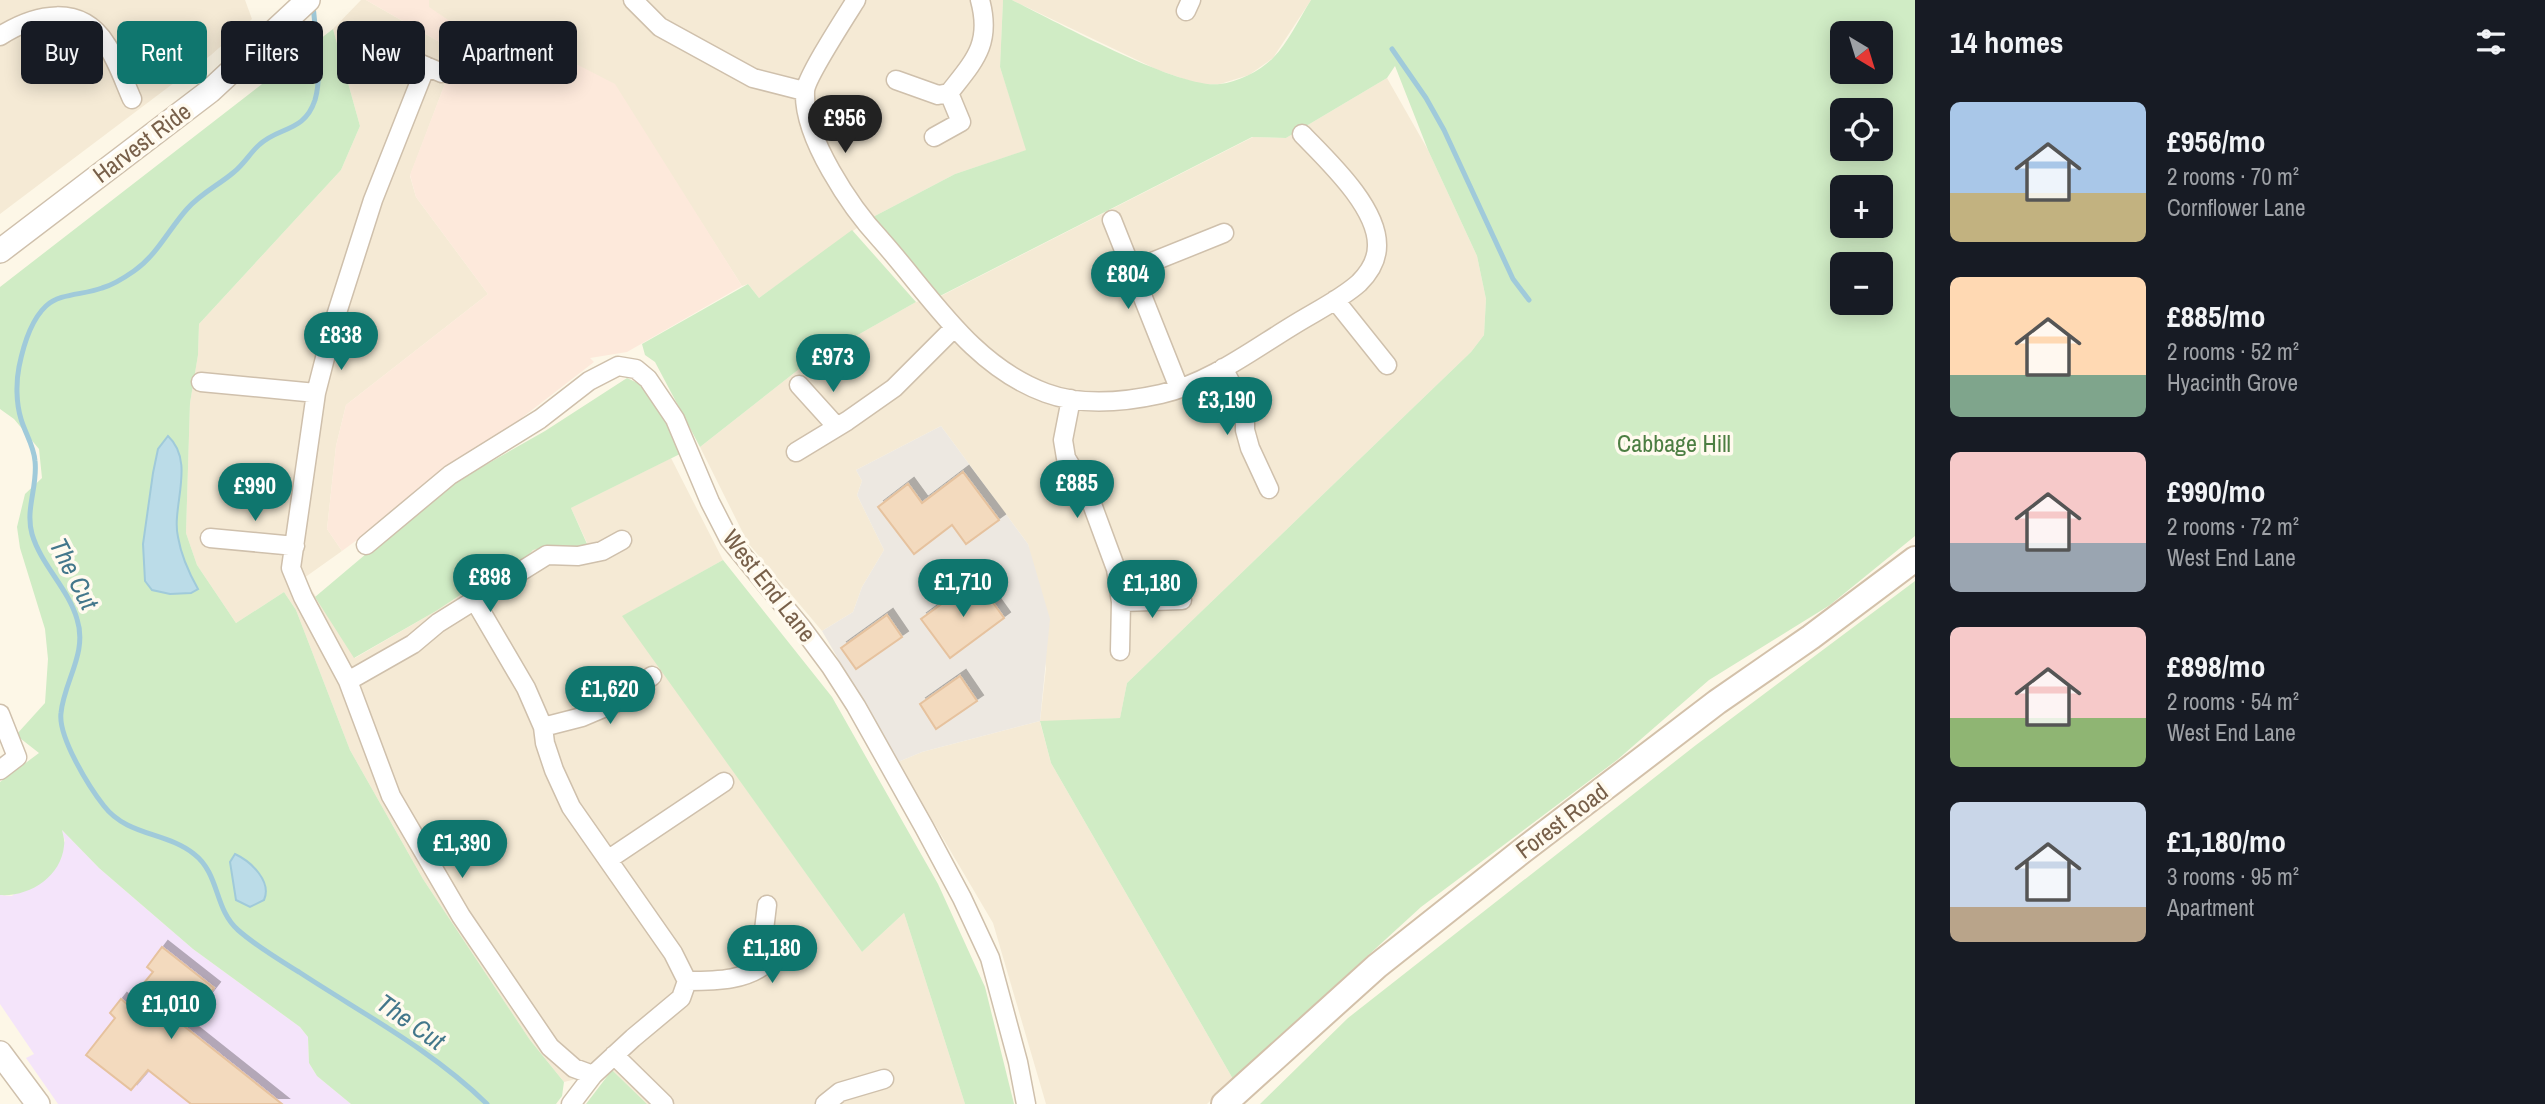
<!DOCTYPE html>
<meta charset="utf-8">
<style>
:root{--surface:#171b24;--page:#242831;--text:#f1f3f6;--muted:#9ea1a6;--accent:#0f766e}
body{margin:0;font-family:"Archivo Narrow",sans-serif;background:var(--page);color:var(--text);height:100vh;display:flex;flex-direction:column;font-size:26px;white-space:nowrap}
*{box-sizing:border-box;margin:0}
p{font-size:23px;color:var(--muted)}
.icon{flex:none;width:38px;height:38px;fill:none;stroke:currentColor;stroke-width:2;stroke-linecap:round;stroke-linejoin:round}
.map{position:relative;flex:1;overflow:hidden}
.sheet{display:flex;flex-direction:column;background:var(--surface);width:630px}
.sheet>*{flex:none}
.guide{position:absolute;left:21px;top:21px;width:665px;height:63px;display:flex;gap:14px}
.needle{width:46px;rotate:142deg}
.tools{position:absolute;left:1830px;top:21px;display:grid;gap:14px}
.tools a{display:grid;place-items:center;width:63px;height:63px;border-radius:10px;background:var(--surface);box-shadow:0 4px 18px #0003;font-size:35px}
.price{position:absolute;translate:-50% -60px;padding:0 16px;border-radius:24px;background:var(--accent);color:#fff;font-size:23px;line-height:46px;filter:drop-shadow(0 2px 4px #0008)}
.price::after{content:'';position:absolute;left:50%;top:42px;width:21px;height:16px;margin-left:-10px;background:inherit;clip-path:polygon(0 0,100% 0,50% 100%)}
.price.active{background:#222;color:#fff}
ul{padding:0;list-style:none}
li{display:flex;align-items:center;gap:21px;height:175px;padding:0 35px}
li span{display:grid;place-items:center;flex:none;width:196px;height:140px;border-radius:10px;color:#555}
li>.icon{margin-inline-start:auto}
span .icon{width:84px;height:84px;fill:#fffc;stroke-width:1}
li b{font-size:30px}
h2{display:flex;justify-content:space-between;align-items:center;height:84px;padding:0 35px;font-size:30px}
.tag{padding:0 24px;border-radius:10px;background:var(--surface);box-shadow:0 4px 18px #0003;font-size:24px;line-height:63px}
.tag.active{background:var(--accent);color:#fff}
main{display:flex;flex:1;min-height:0}
.map>svg:first-child{display:block}
</style>
<main>
<div class="map">
<svg width="1915" height="1104" viewBox="0 0 1915 1104">
<defs>
<filter id="shadow"><feDropShadow dx="6" dy="-6" stdDeviation="0" flood-color="#0004"/></filter>
</defs>
<rect width="100%" height="100%" fill="#fdf7e7"/>
<path fill="#f5ead5" d="M0,0H245L252,19L211,55L0,214Z
M361,0H366L457,52L410,176L416,197L488,294L346,405L336,446L327,529L342,551L304,578L355,658L436,611L480,582L524,560L533,550L553,546L578,550L587,543L571,508L671,458L723,560L623,616L862,952L904,913L965,1104H647L612,1070L564,1082L530,1040L423,879L350,750L296,610L284,592L236,623L197,565L186,533L190,403L198,355L199,324L341,170L360,126L333,29Z
M429,0H1003L1000,67L1027,150L955,174L871,218L759,298L748,284L742,286L689,203L578,65L501,56L428,7Z
M1012,0H1311L1273,58L1249,75L1220,84H1199L1158,70Z
M1387,78L1428,150L1477,256L1486,299L1484,335L1471,352L1127,683L1120,718L1040,722L1051,763L1233,1079L1207,1104H1046L993,923L898,762L922,752L1040,721L1046,668L1028,544L941,426L856,470L862,481L857,495L884,550L862,587L853,612L822,631L748,543L700,447L803,366L916,302L939,297L1253,137L1286,138Z"/>
<path fill="#fde9db" d="M366,0H429V7L501,56L578,65L615,84L742,286L627,352L590,358L594,362L510,427L342,551L327,529L336,446L346,405L488,294L416,197L410,175L457,52Z"/>
<path fill="#ede8e1" d="M941,426L1028,544L1050,619L1040,721L922,752L898,762L822,631L853,612L862,587L884,550L857,495L862,481L856,470Z"/>
<path fill="#f4e4fa" d="M61,829L99,868L193,949L300,1027L308,1037L309,1063L317,1076L351,1104H58L26,1058L34,1054L0,1004V895L12,896L65,841Z"/>
<path fill="#d0ecc5" fill-rule="evenodd" d="M1003,0H1012C1053,20 1180,90 1220,84C1238,82 1260,71 1273,58C1288,43 1299,19 1311,0H1915V536L1830,605L1709,680L1617,760L1421,907L1233,1079L1051,763L1040,721L1120,718L1127,683L1471,352L1484,335L1486,299L1477,256L1428,150L1395,66L1387,78L1286,138L1252,137L938,297L871,218L955,174L1026,150L1000,67ZM1843,33H1881V72H1843ZM1843,110H1881V149H1843ZM1843,187H1881V226H1843ZM1843,264H1881V303H1843Z
M333,29L360,126L341,170L199,324L198,355L190,403L186,533L197,565L236,623L284,592L296,610L350,750L423,879L530,1040L564,1082L562,1096L556,1104H351L317,1076L309,1063L308,1037L300,1027L193,949L99,868L62,830C63,835 65,840 64,846C61,877 29,897 0,895V782L39,753L16,735L45,703L48,659L45,629L20,548L17,527L25,494L42,478L39,449L14,419L0,409V287ZM158,449C168,496 175,546 197,589L149,508Z
M852,230L916,302L803,366L700,447L655,362L645,355L642,344L748,284L759,298Z
M627,378L642,385L656,400L684,452L571,508L587,544L578,551L553,546L533,550L524,560L480,582L436,611L354,658L315,597L443,489L545,431Z
M723,560L832,697L938,884L985,987L1014,1104H965L904,913L862,952L622,616Z
M1915,581V1104H1260L1348,1018L1696,745Z
M612,1070L647,1104H586Z"/>
<path fill="#bbdce8" stroke="#a0cada" stroke-width="2" d="M168,436C196,462 171,507 178,537C181,555 189,573 198,589L191,593L170,594L152,590L145,581L143,544L153,473L158,449Z
M235,854C252,862 272,882 264,900L250,907L236,900L230,862Z"/>
<g fill="none" stroke-linecap="round" stroke-linejoin="round">
<path stroke="#a0cada" stroke-width="5" d="M313,4C315,32 323,74 315,100C304,133 279,126 259,145C250,153 244,164 234,172C219,185 201,193 187,209C169,229 157,255 134,271C124,278 113,285 102,288C84,295 60,293 46,306C31,320 23,347 19,367C16,382 16,403 21,419C25,433 34,446 35,461C38,486 25,509 32,534C41,565 68,588 77,619C88,653 64,681 61,713C58,737 89,787 104,806C127,836 167,832 194,854C220,874 214,909 238,930C256,946 278,959 299,972C363,1014 432,1050 487,1104
M1392,49L1426,98L1444,130L1513,279L1529,300"/>
</g>
<path fill="#f3dabe" stroke="#e6c29e" stroke-width="2" filter="url(#shadow)" d="M963,472L999,520L966,544L952,525L914,554L878,507L908,484L922,503Z
M976,579L1004,618L950,658L921,619Z
M887,615L902,637L856,669L841,648Z
M960,676L977,701L936,729L920,704Z
M162,947L214,988L184,1026L282,1104H191L148,1070L131,1090L86,1055L115,1018L110,1013L121,999L127,1004L153,972L147,967Z"/>
<g fill="none" stroke-linecap="round" stroke-linejoin="round">
<g stroke="#cfc0ac" stroke-width="21">
<path id="minor" d="M633,0L660,27L753,78L804,91
M856,0C846,16 805,79 805,92C803,137 851,208 881,240C931,296 972,366 1046,393C1081,406 1125,402 1161,394C1209,383 1251,351 1292,326C1314,312 1340,300 1359,283C1369,273 1377,260 1377,246C1378,207 1327,160 1302,134
M1186,11L1191,0
M0,36C35,14 80,3 106,44C117,60 124,81 132,99
M409,59L442,73
M426,66L373,200L335,319L316,393L291,568L303,597L348,681L391,796L461,916L550,1047L574,1068L593,1075
M896,80L938,95L949,93C974,61 992,44 980,0
M934,137L961,122L949,93
M1112,220L1179,388
M1132,270L1224,233
M1335,300L1387,365
M1223,368L1245,410V430L1250,448L1269,489
M201,382L316,393
M799,385L837,427
M1071,399L1063,440L1066,458L1089,496L1116,569L1121,602L1120,651
M796,452L847,421L894,388L954,328
M210,538L295,546
M366,545L450,475L540,419L589,381L618,366L636,369L648,379L675,419L710,502L729,539L802,628L831,667L856,706L924,827L962,898L990,958L1018,1062L1026,1104
M475,601L526,688L543,727L545,743L554,770L571,807L673,953L687,981L681,998L633,1038L593,1075L571,1104
M1121,602L1182,600
M348,681L413,644L438,623L547,555L578,556L602,551L622,540
M0,714L17,757L0,770
M543,727L582,717L615,703L652,676
M609,859L724,782
M687,981C716,981 750,981 771,959L764,930L767,905
M614,1055L664,1104
M825,1104L840,1092L884,1079"/>
</g>
<g stroke="#cfc0ac" stroke-width="26">
<path id="tertiary" d="M0,251L210,91L308,0
M0,1053L38,1104"/>
</g>
<g stroke="#d3c1aa" stroke-width="28">
<path id="secondary" d="M1224,1104L1377,966L1522,851L1717,702L1811,637L1915,559"/>
</g>
<use href="#minor" stroke="#fff" stroke-width="18"/>
<use href="#tertiary" stroke="#fff" stroke-width="23"/>
<use href="#secondary" stroke="#fff" stroke-width="24"/>
</g>
<g text-anchor="middle" stroke-width="7" stroke-linejoin="round" paint-order="stroke">
<g font-size="24" fill="#78604a" stroke="#fffaee">
<text transform="translate(142 143) rotate(-37)" y="8">Harvest Ride</text>
<text transform="translate(769 586) rotate(52)" y="8">West End Lane</text>
<text transform="translate(1562 821) rotate(-37)" y="8">Forest Road</text>
</g>
<g font-size="24" fill="#4c7e42" stroke="#fffaee">
<text x="1674" y="452">Cabbage Hill</text>
</g>
<g font-size="26" font-style="italic" fill="#43778b" stroke="#fffaee">
<text transform="translate(74 574) rotate(63)" y="9">The Cut</text>
<text transform="translate(411 1022) rotate(35)" y="9">The Cut</text>
</g>
</g>
</svg>
<div class="tools">
<a><svg class="needle" viewBox="-14 -14 28 28"><path d="M0-13l5 13h-10z" fill="#e53935"/><path d="M0 13l5-13h-10z" fill="#9ea1a6"/></svg></a>
<a><svg class="icon" aria-label="locate" viewBox="0 0 24 24"><circle cx="12" cy="12" r="6"/><path d="M12 2v4M12 18v4M2 12h4M18 12h4"/></svg></a>
<a>+</a>
<a>−</a>
</div>
<b class="price active" style="left:845px;top:155px">£956</b>
<b class="price" style="left:1128px;top:311px">£804</b>
<b class="price" style="left:341px;top:372px">£838</b>
<b class="price" style="left:833px;top:394px">£973</b>
<b class="price" style="left:1227px;top:437px">£3,190</b>
<b class="price" style="left:1077px;top:520px">£885</b>
<b class="price" style="left:255px;top:523px">£990</b>
<b class="price" style="left:490px;top:614px">£898</b>
<b class="price" style="left:963px;top:619px">£1,710</b>
<b class="price" style="left:1152px;top:620px">£1,180</b>
<b class="price" style="left:610px;top:726px">£1,620</b>
<b class="price" style="left:462px;top:880px">£1,390</b>
<b class="price" style="left:772px;top:985px">£1,180</b>
<b class="price" style="left:171px;top:1041px">£1,010</b>
<div class="guide">
<a class="tag">Buy</a>
<a class="tag active">Rent</a>
<a class="tag">Filters</a>
<a class="tag">New</a>
<a class="tag">Apartment</a>
</div>
</div>
<section class="sheet">
<h2>14 homes<svg class="icon" aria-label="filters" viewBox="0 0 24 24"><path d="M4 7h16M4 17h16"/><circle cx="9" cy="7" r="2"/><circle cx="15" cy="17" r="2"/></svg></h2>
<ul>
<li><span style="background:linear-gradient(#a9c7e8 65%,#c2b280 0)"><svg class="icon" aria-label="home" viewBox="0 0 24 24"><path d="M3 11l9-7 9 7M6 9v11h12V9"/></svg></span><div><b>£956/mo</b><p>2 rooms · 70 m²</p><p>Cornflower Lane</p></div></li>
<li><span style="background:linear-gradient(#ffd9b3 70%,#7fa58c 0)"><svg class="icon" aria-label="home" viewBox="0 0 24 24"><path d="M3 11l9-7 9 7M6 9v11h12V9"/></svg></span><div><b>£885/mo</b><p>2 rooms · 52 m²</p><p>Hyacinth Grove</p></div></li>
<li><span style="background:linear-gradient(#f6c9c9 65%,#9aa5b1 0)"><svg class="icon" aria-label="home" viewBox="0 0 24 24"><path d="M3 11l9-7 9 7M6 9v11h12V9"/></svg></span><div><b>£990/mo</b><p>2 rooms · 72 m²</p><p>West End Lane</p></div></li>
<li><span style="background:linear-gradient(#f6c9c9 65%,#8fb573 0)"><svg class="icon" aria-label="home" viewBox="0 0 24 24"><path d="M3 11l9-7 9 7M6 9v11h12V9"/></svg></span><div><b>£898/mo</b><p>2 rooms · 54 m²</p><p>West End Lane</p></div></li>
<li><span style="background:linear-gradient(#c9d6e8 75%,#b9a48a 0)"><svg class="icon" aria-label="home" viewBox="0 0 24 24"><path d="M3 11l9-7 9 7M6 9v11h12V9"/></svg></span><div><b>£1,180/mo</b><p>3 rooms · 95 m²</p><p>Apartment</p></div></li>
</ul>
</section>
</main>
